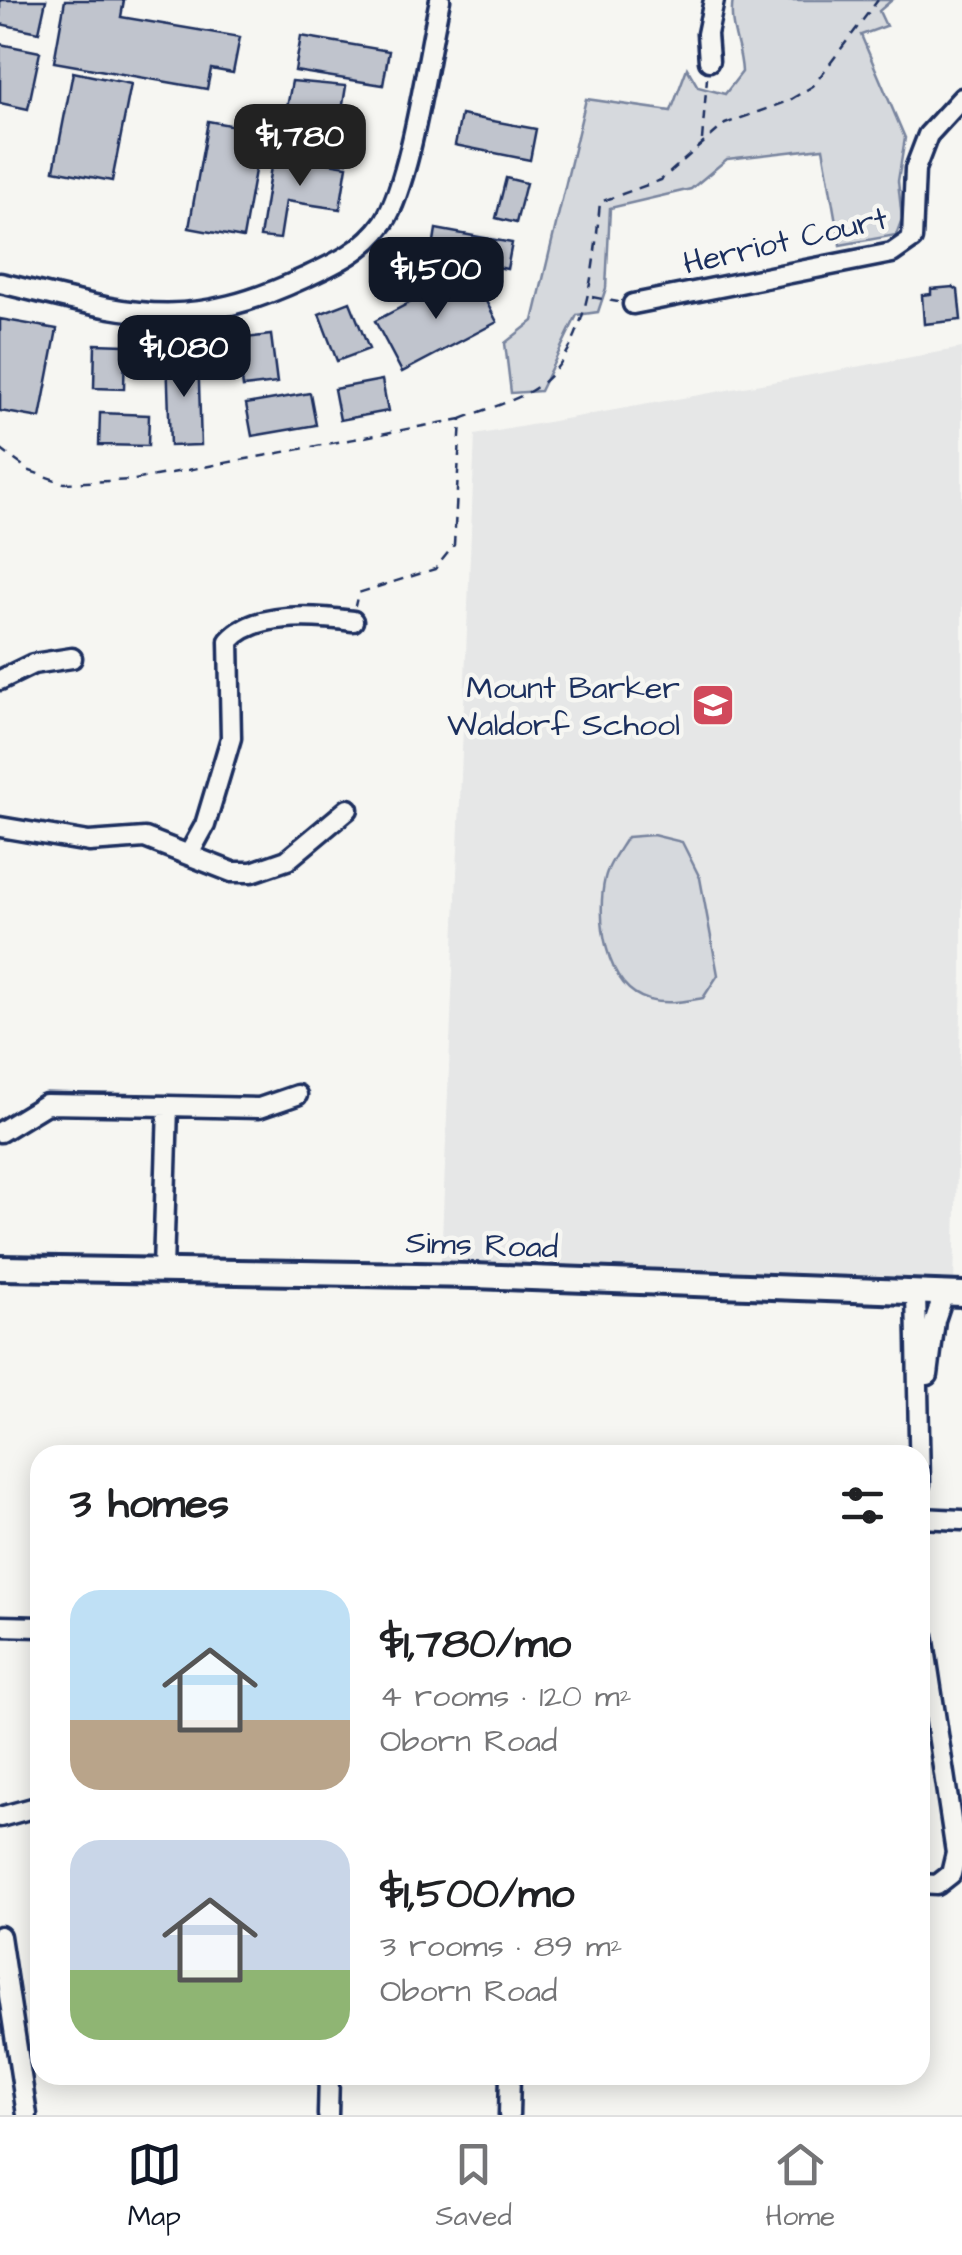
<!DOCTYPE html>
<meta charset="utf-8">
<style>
:root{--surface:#fff;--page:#f2f2f2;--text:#202124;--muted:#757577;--line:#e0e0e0;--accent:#111827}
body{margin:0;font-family:"Architects Daughter",sans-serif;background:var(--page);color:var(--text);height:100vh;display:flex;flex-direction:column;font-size:38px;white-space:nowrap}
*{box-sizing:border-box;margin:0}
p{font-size:32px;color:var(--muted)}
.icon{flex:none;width:55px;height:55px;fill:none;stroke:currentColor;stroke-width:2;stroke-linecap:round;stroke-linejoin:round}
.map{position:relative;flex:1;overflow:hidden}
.panel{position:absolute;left:30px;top:1445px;width:900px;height:640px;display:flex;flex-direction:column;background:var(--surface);border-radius:30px;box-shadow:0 5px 25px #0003}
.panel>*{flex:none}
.price{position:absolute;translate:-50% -85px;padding:0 22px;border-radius:20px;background:var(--accent);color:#fff;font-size:32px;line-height:65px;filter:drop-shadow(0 2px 5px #0008)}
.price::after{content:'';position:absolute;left:50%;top:60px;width:30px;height:22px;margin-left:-15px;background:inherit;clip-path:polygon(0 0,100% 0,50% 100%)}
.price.on{background:#222;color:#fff}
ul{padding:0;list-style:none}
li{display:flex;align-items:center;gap:30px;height:250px;padding:0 40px}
li span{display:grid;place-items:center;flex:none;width:280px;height:200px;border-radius:30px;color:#555}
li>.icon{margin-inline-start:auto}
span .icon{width:120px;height:120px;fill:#fffc;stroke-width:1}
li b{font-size:42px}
h2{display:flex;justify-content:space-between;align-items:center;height:120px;padding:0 40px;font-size:42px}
.menu{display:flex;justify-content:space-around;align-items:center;height:140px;border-top:2px solid var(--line);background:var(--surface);font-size:28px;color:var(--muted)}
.menu a{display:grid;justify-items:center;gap:5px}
.menu .on{color:var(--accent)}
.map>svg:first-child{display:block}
</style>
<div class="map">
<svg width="962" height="2115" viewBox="0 0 962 2115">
<rect width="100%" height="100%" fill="#f6f6f2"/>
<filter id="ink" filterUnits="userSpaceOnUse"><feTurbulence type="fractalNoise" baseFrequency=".01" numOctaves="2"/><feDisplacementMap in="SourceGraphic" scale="20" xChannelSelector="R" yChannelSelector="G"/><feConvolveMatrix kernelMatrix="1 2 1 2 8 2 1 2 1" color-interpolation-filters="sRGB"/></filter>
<g filter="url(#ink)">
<path fill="#e6e7e7" d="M962,348V975L954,1285L441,1262L475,435Z"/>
<path fill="#d6d9dd" stroke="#78849e" stroke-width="2.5" d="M733,0H892L879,11L886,26L861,35L905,138L898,181L902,219L896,235L840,245L823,148L727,159L691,189L610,208L606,288L598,312L577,315L540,391L511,393L505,343L533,321L586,99L671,111L687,68L698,87L725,94L742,72C741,45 728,27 733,0Z
M653,835L682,842L700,878L718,975L703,998C685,1001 667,1005 649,1000C604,987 596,916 605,878C608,864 620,849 627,837Z"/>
<path fill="#c0c4cd" stroke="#1b2f5e" stroke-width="2.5" d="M0,0H46L39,32L0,24Z
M65,0H124L121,17L240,37L233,73L211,69L207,89L54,62Z
M301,36L389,51L383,85L295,71Z
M0,44L40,52L28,109L0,103Z
M73,72L131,84L112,181L54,170Z
M292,81L346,86L340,123L353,125L347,162L279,150Z
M461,115L536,129L530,160L455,145Z
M208,121L262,131L243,238L189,228Z
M273,154L347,166L340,209L286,201L280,239L260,237Z
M506,178L526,183L516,223L496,218Z
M436,229L512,243L507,269L432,254Z
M470,271L497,322L402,372L375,321Z
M953,287L958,290L961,320L924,324L922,295L931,294V289Z
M350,302L369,349L337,361L319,314Z
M0,319L57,329L40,418L0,411Z
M271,335L277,383L243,387L237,339Z
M95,344L125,345L124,389L94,388Z
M198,354L201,445L170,446L167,355Z
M382,380L388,411L340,420L334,389Z
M310,393L316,425L252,436L246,404Z
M100,413L149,415L148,446L99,445Z"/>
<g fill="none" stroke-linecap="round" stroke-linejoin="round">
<g stroke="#1b2f5e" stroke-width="25">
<path id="minor" d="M709,61L707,34L714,0
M0,283C126,312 179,336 304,278C334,264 364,251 384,222C411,181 428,54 440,0
M633,304L892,253L912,239L915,169L928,135L962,98
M0,680L33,664L72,658
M0,827L89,842L145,838L232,872H252L287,860L348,809
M189,854L205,825L231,738L229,641C255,611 316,616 353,621
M168,1106L259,1108L297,1095
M0,1132L46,1104L168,1106L163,1269
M916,1292L920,1484
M928,1375L935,1320L944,1293
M920,1518L962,1520
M920,1615L956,1853L951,1874L937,1885L920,1884
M0,1626L40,1627
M0,1817L40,1806
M0,1936L27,2115
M328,2115L329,2075
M509,2115L510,2075"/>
</g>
<g stroke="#1b2f5e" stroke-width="30">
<path id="tertiary" d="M0,1268L474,1276L962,1294"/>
</g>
<path stroke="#1b2f5e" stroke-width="2.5" stroke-dasharray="10 8" stroke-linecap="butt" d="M702,140L707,78
M592,297L618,302
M461,419C483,410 506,404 527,393C589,361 594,262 600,202L661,180L725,124L788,101L813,86L878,0
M0,449L30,471L64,483L134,480L461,419L454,545L435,569L358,593L355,606"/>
<use href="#minor" stroke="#f6f6f2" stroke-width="18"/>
<use href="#tertiary" stroke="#f6f6f2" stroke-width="22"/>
</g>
</g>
<defs>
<g id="school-square" transform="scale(2.25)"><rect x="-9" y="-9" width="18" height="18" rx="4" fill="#d1495b" stroke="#f6f6f2"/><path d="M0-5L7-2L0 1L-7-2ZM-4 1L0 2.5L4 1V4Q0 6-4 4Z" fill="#fff"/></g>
</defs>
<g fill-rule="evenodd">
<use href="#school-square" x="713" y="705"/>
</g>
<g text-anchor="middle" stroke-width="9" stroke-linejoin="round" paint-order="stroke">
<g font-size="32" fill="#1b2f5e" stroke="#f6f6f2">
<text transform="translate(785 240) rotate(-13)" y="11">Herriot Court</text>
<text transform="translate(482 1244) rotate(2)" y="11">Sims Road</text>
</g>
<g font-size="32" fill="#1b2f5e" stroke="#f6f6f2" text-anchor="end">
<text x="680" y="698">Mount Barker<tspan x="680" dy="37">Waldorf School</tspan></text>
</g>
</g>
</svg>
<b class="price on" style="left:300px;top:189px">$1,780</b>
<b class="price" style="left:436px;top:322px">$1,500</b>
<b class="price" style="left:184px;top:400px">$1,080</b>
<section class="panel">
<h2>3 homes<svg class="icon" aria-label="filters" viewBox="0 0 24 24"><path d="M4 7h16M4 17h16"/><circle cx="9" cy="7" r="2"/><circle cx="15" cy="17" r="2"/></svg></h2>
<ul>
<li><span style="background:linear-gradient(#bfe0f5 65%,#b9a48a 0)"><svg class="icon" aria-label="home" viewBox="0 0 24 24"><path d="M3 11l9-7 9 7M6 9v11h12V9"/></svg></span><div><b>$1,780/mo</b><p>4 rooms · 120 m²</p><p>Oborn Road</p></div></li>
<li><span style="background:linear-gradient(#c9d6e8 65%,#8fb573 0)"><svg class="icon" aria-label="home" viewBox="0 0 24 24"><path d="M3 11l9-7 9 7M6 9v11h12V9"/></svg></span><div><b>$1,500/mo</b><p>3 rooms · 89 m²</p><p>Oborn Road</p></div></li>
</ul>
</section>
</div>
<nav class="menu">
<a class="on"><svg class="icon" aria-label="map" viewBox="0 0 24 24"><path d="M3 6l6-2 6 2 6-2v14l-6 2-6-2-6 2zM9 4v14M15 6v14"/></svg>Map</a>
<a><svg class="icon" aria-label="saved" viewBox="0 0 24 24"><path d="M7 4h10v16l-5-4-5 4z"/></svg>Saved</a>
<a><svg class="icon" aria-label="home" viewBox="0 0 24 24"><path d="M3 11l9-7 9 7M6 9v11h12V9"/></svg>Home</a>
</nav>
